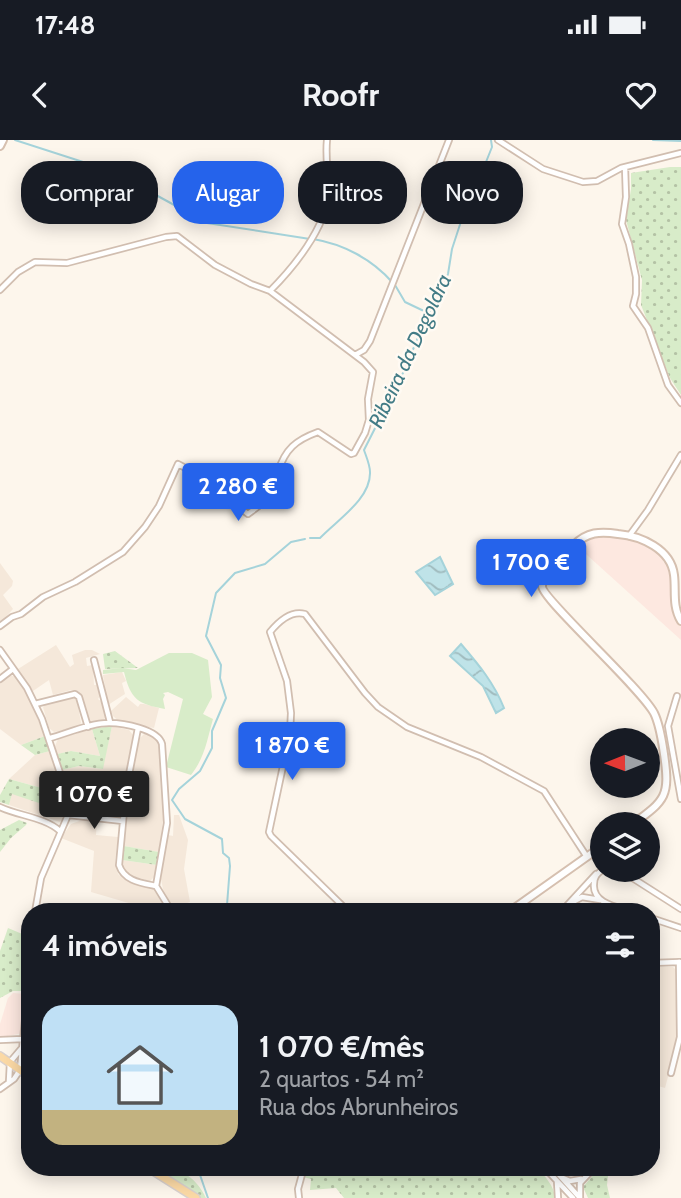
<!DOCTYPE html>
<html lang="pt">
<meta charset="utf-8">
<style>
:root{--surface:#171b24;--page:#20242c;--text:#f1f3f6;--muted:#9ea1a6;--line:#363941;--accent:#2563eb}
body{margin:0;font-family:Cabin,sans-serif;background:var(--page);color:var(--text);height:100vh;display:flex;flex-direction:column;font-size:26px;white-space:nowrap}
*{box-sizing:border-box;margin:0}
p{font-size:23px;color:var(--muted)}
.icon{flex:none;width:38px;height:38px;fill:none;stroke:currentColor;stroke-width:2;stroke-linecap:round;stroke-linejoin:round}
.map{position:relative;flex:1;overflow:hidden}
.panel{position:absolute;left:21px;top:763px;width:639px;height:273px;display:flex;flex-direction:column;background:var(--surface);border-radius:28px;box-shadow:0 4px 18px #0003}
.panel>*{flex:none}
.hud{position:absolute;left:21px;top:21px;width:640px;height:63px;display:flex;gap:14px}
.needle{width:46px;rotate:269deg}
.tools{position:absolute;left:590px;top:588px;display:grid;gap:14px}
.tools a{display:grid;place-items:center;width:70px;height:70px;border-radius:50%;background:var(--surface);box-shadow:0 4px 18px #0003;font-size:35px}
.price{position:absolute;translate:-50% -60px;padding:0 16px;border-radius:7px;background:var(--accent);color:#fff;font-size:23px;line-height:46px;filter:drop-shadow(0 2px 4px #0008)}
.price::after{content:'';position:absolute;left:50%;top:42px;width:21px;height:16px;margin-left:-10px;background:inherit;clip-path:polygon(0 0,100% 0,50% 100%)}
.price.active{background:#222;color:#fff}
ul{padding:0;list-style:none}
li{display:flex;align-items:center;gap:21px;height:175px;padding:0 21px}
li+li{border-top:2px solid var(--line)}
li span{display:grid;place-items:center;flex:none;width:196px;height:140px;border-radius:21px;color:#555}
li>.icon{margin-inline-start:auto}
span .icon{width:84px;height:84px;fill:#fffc;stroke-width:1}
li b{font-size:30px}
h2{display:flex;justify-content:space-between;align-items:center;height:84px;padding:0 21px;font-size:30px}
.chip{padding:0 24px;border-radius:28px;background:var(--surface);box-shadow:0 4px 18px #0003;font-size:24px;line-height:63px}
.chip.active{background:var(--accent);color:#fff}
.status{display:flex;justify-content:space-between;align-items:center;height:49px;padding:0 35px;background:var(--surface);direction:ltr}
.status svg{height:19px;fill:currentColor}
header{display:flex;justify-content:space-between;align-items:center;height:91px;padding:0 21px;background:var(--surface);font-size:32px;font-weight:700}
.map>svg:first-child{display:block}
</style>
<div class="status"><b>17:48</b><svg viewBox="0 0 49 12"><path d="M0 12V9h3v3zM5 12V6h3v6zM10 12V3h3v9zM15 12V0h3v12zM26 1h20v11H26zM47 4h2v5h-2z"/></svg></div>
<header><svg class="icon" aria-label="back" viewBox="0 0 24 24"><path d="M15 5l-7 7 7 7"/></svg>Roofr<svg class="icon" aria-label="heart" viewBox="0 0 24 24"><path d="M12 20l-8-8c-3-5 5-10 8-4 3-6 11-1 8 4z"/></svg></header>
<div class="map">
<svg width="681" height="1058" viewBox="0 0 681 1058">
<defs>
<pattern id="grass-dots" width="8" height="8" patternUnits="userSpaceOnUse" patternTransform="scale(1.75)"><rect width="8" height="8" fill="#d8ecc9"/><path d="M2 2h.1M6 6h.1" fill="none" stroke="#b4c2a5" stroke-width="1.8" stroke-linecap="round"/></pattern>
<pattern id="water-waves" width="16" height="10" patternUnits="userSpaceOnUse" patternTransform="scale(1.75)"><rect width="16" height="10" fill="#bfe3e8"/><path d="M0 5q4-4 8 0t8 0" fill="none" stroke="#a0bbbe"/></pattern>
</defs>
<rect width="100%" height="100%" fill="#fdf6ec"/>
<path fill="#f5e8da" d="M0,423L13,441L12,446L3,455L13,469L0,483Z
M56,505L70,527L74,524L72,515L85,510H92L100,514L86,518L87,526L93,525L94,545H97L100,556L98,559L102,562L106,577L103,580L89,582L81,554L78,551L71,550L53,555L49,540L33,551L18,529Z
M122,532L126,541L122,543L125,554L108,565L103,535Z
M10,535L16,537L26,551L45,596L21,605L0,589V543Z
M69,557H74L77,560L81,583L78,587L54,592L49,588L43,567L47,563Z
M126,557L138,567L140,564H144L159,568L154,588L120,582L113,576L111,571Z
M112,586L129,590L133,595L121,671L114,677L77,671L70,662L62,630L79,626L102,629Z
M92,589L100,616L71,611L57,614L55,606L58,599Z
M145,593L155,597L160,607L163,680L159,712L124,706L135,617L140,598Z
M50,611L61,647L49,650L9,639L35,615Z
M12,653L63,671L62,680L60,682L9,665Z
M174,675H179L188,700L184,729L190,762L173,768L164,754L161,739L168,695L173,696Z
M82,680L97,681L96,695L118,697L115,722L118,734L125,740L153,749L169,772H147L132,764L91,752L94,711L61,698L71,684Z
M122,720L157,725L155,736L150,741L128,735L121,726Z
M651,827H673L675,829L677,903L665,948L651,944Z"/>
<path fill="#fde8e0" d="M601,395L618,396L638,402L663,417V422L668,424L671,433L672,470L681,487V500L577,406L589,397Z
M13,853L25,854L22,893L0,898V884L8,858Z"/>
<path fill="url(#grass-dots)" d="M670,27H681V255L670,238L641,165L642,140L626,80L631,49V33Z
M115,511L138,528L105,529L103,514Z
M112,586L103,629L79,626L62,630L57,614L71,611L100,616L92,589Z
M45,596L50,611L35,615L21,605Z
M9,639L49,650L61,647L63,671L12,654L9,665L0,662V655Z
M19,680L27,683L26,685L11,698L0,712V690Z
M124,706L159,712L157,725L122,720Z
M8,788L27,796V828L25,851H13L0,858V811Z
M153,1027C178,1027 195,1035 206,1058H199Z
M306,1027H537C545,1037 554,1045 555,1058H344L336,1048L310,1050L311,1039L303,1037Z
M600,1027H609L607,1045L610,1058H588L583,1047Z"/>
<path fill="#d8ecc9" d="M169,513H192L208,520L212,557L203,574L213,579C207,600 205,617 191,635L166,627L183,559L168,552L163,553L165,555L163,559L165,569C138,564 131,560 124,532L103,534V530L122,528L136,530Z"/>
<path fill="url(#water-waves)" stroke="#a5d3da" stroke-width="2" d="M440,417L453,444L435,455L416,432Z
M461,504C479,525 494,543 504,568L496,573L483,546L450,516Z"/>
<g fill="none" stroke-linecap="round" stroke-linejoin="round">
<path stroke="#a5d3da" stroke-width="2" d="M15,0L114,32L207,83L310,99
M653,0L681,1
M313,99C343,104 372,119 392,142
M395,145L405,162L426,172
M310,398H320C337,380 371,359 370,332C370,325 366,316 364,310L405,229L428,173L435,167L448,134L452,109L467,63L474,52L492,7L491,0
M227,765L230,726L229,718L223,713L222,699L185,679L172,660L179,649L200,631L212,608V591L226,558L220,538L221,525L206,496L216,453L235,433L265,424L291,402L305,399
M229,769V772
M200,1027L199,1032L208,1058"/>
<g stroke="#d1beb0" stroke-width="8">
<path id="street" d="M498,0L543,29L583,42L597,41L621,28L681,13
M625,27L626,57L622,84L629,104L636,137V154L633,166L648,188L668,245L681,263
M0,150L18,132L35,122L67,123L166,97L177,96L215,125L251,144L270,151L364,222L373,232L368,259L369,280L365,293L354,313L351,314L318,292C296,300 285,309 278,332C277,338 279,344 276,348C271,358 256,368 248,374L193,332L178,324L159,366L145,387L123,412L75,442L43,457L21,474L12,477L0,486
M270,151C293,128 326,88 328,54C329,36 325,18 327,0
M355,215L364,210L370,201L449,0
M629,396L648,370L681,315
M0,510L27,548L42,579L66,651L68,675L41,738L35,772
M94,520L110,582
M0,539L13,529
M677,556L668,586L681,659
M35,564L75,554L79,557L88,587
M138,588L126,650L119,725C124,741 141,743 156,746
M50,598C68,593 90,583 109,583C123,583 158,589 162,604L167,683L156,746L172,772
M0,667C19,676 44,677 60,691
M68,675L123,681
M602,730C597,734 594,737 594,744C592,764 619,767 633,772
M620,730L681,769
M569,764L582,757L600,760
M349,772L271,696L269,692L290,593L291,573L287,541L270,492C279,481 291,470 305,474L365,553L378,567L407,587L481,617L544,651L587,717
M561,772L596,734
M651,778L681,788
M651,823L680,822
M0,900L23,899
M671,933L680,897L679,822
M9,941L10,922L21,909
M0,949L14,939L20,930L30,829L28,803L30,794
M544,1027L573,1058
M552,1027L580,1058
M563,1038L570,1041L581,1039
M557,1042L558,1058
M580,1057V1043L595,1027
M299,1058L298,1049L304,1027"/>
</g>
<g stroke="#d6c0b0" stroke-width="10">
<path id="secondary" d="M0,6L3,0
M633,684C666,660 670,656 664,614C662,601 660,585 654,573C640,547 541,458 542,446C542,436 566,413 574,405C587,392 600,391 618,394C641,396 671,409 674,435C676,451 672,466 681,481
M509,772L602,706"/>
</g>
<g stroke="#dad1cd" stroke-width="10">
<path id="primary" d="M0,916L30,937
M147,1027L196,1058"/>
</g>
<use href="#street" stroke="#fff" stroke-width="4.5"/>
<use href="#secondary" stroke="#fff" stroke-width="6"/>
<use href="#primary" stroke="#fbd9a5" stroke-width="7"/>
</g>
<g text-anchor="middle" stroke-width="5" stroke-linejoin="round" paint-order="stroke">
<g font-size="21" font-style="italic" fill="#437c86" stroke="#fffaf3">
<text transform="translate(410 211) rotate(-65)" y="7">Ribeira da Degoldra</text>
</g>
</g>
</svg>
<div class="tools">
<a><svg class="needle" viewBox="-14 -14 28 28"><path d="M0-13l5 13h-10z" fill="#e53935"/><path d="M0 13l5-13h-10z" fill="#9ea1a6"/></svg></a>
<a><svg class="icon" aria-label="layers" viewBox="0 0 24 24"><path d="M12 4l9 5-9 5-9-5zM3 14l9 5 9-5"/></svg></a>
</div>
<b class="price" style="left:238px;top:383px">2 280 €</b>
<b class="price" style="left:531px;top:459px">1 700 €</b>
<b class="price" style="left:292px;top:642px">1 870 €</b>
<b class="price active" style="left:94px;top:691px">1 070 €</b>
<div class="hud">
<a class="chip">Comprar</a>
<a class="chip active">Alugar</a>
<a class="chip">Filtros</a>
<a class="chip">Novo</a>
</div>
<section class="panel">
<h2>4 imóveis<svg class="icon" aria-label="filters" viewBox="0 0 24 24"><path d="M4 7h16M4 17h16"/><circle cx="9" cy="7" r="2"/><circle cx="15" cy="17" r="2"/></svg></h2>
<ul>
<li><span style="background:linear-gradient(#bfe0f5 75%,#c2b280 0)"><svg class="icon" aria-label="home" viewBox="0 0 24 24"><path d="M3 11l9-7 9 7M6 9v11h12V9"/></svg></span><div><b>1 070 €/mês</b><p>2 quartos · 54 m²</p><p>Rua dos Abrunheiros</p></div></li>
</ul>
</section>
</div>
